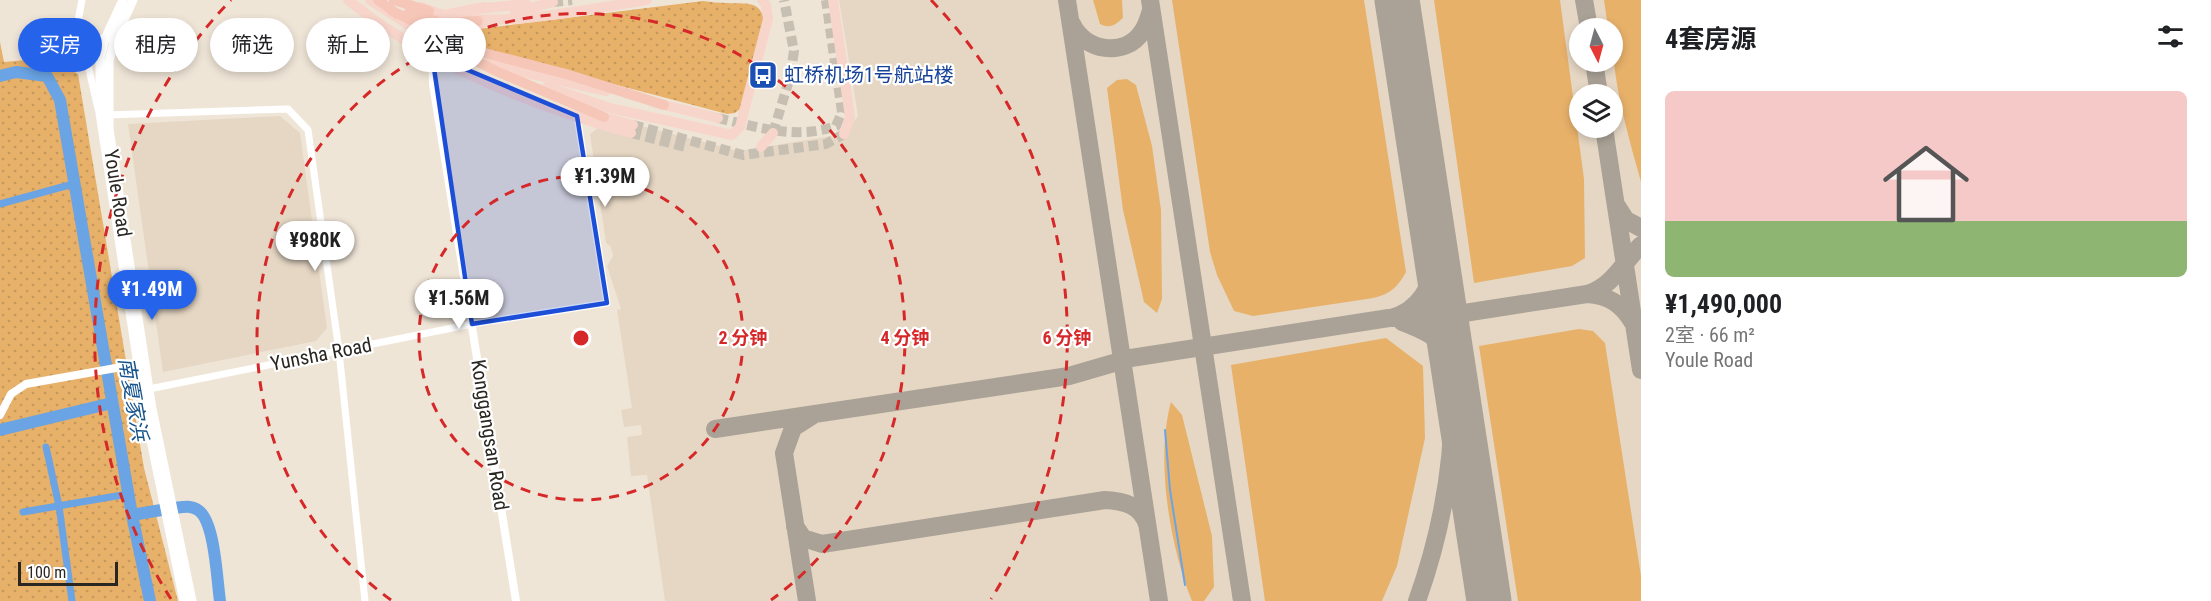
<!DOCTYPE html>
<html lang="zh">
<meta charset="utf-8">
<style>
:root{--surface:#fff;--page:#f2f2f2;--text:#202124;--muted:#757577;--line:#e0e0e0;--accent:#2563eb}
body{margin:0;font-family:"Roboto Condensed","Noto Sans SC",sans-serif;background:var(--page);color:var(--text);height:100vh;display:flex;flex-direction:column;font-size:22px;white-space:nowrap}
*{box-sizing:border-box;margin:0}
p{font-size:20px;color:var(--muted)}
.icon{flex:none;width:33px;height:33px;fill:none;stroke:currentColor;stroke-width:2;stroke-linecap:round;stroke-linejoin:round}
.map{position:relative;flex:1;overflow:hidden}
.panel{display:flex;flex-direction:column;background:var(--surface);width:570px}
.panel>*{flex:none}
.top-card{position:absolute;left:18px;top:18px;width:570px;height:54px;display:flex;gap:12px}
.needle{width:39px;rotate:174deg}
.fabs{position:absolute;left:1569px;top:18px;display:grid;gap:12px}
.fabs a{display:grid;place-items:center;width:54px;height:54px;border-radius:50%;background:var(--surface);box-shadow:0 3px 9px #0003;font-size:30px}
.scale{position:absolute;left:18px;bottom:15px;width:100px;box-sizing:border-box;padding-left:6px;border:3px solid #2a2621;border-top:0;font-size:16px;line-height:21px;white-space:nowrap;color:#2a2621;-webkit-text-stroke:4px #fff;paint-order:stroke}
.price{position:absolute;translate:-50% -51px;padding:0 14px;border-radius:21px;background:#fff;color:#222;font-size:20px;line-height:39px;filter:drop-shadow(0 2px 3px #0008)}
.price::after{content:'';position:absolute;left:50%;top:36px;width:18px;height:14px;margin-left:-9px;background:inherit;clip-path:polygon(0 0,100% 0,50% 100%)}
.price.active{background:var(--accent);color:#fff}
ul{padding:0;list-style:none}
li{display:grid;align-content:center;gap:12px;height:318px;padding:0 24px}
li+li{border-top:2px solid var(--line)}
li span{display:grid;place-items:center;height:186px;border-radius:9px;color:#555}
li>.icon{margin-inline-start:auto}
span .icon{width:108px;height:108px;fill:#fffc;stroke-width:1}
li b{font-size:26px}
h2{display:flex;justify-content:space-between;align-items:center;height:72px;padding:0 24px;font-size:26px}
.pill{padding:0 21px;border-radius:27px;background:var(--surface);box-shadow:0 3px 9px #0003;font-size:21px;line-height:54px}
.pill.active{background:var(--accent);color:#fff}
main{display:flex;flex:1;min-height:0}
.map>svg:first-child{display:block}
</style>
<main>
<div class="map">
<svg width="1641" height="601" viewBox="0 0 1641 601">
<defs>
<pattern id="park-dots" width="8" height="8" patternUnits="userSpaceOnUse" patternTransform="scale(1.5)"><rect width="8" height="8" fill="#e7b16a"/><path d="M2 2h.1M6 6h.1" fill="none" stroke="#c6985c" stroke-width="1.8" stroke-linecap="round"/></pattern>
</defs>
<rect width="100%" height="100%" fill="#efe5d7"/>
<path fill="#e6d7c4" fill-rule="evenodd" d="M839,0H1641V601H665L647,475L631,476L627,437L642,435L641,425L624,427L621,410L632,408L617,310L621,309L607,266L613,256L611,247L606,243L590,134L598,128L634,124L739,151L844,134L858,116ZM1580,28H1612V62H1580ZM1580,94H1612V128H1580Z
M280,116L300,133L327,328L316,341L163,372L128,124Z"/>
<path fill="#e7b16a" d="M1093,0H1122L1123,18C1115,25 1110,29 1100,24Z
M1172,0H1364L1406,272C1396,290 1387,296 1367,299L1253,316L1234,311L1217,275L1210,252Z
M1434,0H1560L1584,179L1585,258L1572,266L1474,283Z
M1604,0H1641V182C1627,131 1612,82 1612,28H1608Z
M1127,79L1136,85L1152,146L1161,210L1162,299L1157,313L1144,302L1123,210L1107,88L1117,80Z
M1579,329L1593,331L1605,343L1641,576V601H1518L1479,346Z
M1386,338L1423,366L1425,438L1397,566L1382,601H1265L1231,365Z
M1171,402L1182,415L1212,536L1214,587L1204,601H1192C1170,547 1155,459 1171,402Z"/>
<path fill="url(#park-dots)" d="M703,1C711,2 719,3 727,3C746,4 761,0 764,21L741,108L735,113L727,114L473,47L470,30Z
M0,42L4,62L49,58L78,74L144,468L178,601H0Z"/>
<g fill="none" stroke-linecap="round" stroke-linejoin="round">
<path stroke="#6aa4e4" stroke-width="2" d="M1165,430L1170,490L1185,585"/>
<path stroke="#6aa4e4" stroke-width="7" d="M0,204L73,184
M46,447L59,506L72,601
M23,512L128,494"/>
<path stroke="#6aa4e4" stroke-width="12" d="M0,76L16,72L47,76L60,100L132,515L150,601
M0,430L112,403
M175,508C183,507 190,505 198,510C215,521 217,581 220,601
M132,515L167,509"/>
<path stroke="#aaa297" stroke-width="18" d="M1067,0L1159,601
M1150,0L1242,601
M1584,0L1589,28
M1072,24C1084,51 1125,58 1142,32C1147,25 1149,17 1151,10
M1594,62L1599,94
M1604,128L1641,370
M1617,206L1626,220L1641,228
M1587,294C1609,295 1623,305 1633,323
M1391,318C1421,310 1433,283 1436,256
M1402,322C1420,329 1441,337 1450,356C1455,366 1453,381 1453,392C1454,464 1441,534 1417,601
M715,429L1069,376L1131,358L1389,318L1445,316L1587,294C1612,287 1623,263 1641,245
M795,526L803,538L822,544L1105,500C1124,501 1140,505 1147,524
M1486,581L1491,601
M807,601L784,453L793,428L812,416"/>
<path stroke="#aaa297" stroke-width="45" d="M1397,0L1489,601"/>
<path stroke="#c8bfb3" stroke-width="10" stroke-dasharray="10 5" stroke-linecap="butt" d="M553,2L572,0
M718,118C757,127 796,140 836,126L842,112L826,0
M633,125L743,155L826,144L844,134
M631,133L686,147
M773,133L790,77L794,51L784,0"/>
<path stroke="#fff" stroke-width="7" d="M82,0L78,21L98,109
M81,32L98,38L115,39
M106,115L288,109L308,130L339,351L365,601
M144,390L472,324L607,303L577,116"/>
<path stroke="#fff" stroke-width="8" d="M432,55L433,84L516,601
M0,415L11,394L26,384L144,363"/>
<path stroke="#fff" stroke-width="9" d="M123,0L105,39L100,58V113L145,411L184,601
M133,0L115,39L109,61V129L152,409L192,601"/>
<path stroke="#f8d5ca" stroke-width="10" d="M348,0C429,65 531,106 631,133
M370,0L427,37L451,50
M833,0L850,117L844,134
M422,7C479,35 585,9 647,0
M477,9L526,4
M515,12L553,2
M449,14L484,7
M470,53L467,38L468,30L484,22
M487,64L606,91
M547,87L610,108L732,135L740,127L768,19L766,5L762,0
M656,103L718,118
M595,115L633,125
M761,147L773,133"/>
<path stroke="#f6c7b8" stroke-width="10" d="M378,0L397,14
M394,0L429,11
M392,11L473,50L566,74L664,105
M409,12L441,23L478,21
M445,45L496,71L604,117"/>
</g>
<path fill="#1d4ed8" fill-opacity="0.2" stroke="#1d4ed8" stroke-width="4.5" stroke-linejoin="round" d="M432,55L577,116L607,303L472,324Z"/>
<g fill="none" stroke="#d62828" stroke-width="3" stroke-dasharray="10 8">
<circle cx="581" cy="338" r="162"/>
<path d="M391 600A324 324 0 1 1 771 600"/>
<path d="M171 599A486 486 0 0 1 231 0M931 0A486 486 0 0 1 991 599"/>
</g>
<defs>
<g id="bus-square" transform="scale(1.5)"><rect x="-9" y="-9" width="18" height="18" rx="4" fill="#1a4fb4" stroke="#fff"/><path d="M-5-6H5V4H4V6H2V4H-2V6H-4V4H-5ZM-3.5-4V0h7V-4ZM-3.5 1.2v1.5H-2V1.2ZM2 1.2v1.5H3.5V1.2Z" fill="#fff"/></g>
</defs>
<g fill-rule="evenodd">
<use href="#bus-square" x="763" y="75"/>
</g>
<g text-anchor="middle" stroke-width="4.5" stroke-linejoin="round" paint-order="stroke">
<g font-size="20" fill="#164399" stroke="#fff" text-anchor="start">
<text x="784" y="82">虹桥机场1号航站楼</text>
</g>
<g font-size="20" fill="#2a2621" stroke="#fff">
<text transform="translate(118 193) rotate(81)" y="7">Youle Road</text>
<text transform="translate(321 354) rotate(-11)" y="7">Yunsha Road</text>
<text transform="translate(490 435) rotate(81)" y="7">Konggangsan Road</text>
</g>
<g font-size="21" font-style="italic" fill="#17548e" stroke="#fff">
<text transform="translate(133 399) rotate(80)" y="7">南夏家浜</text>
</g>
</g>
<circle cx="581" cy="338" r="9" fill="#d62828" stroke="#fff" stroke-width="3"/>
<g font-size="18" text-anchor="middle" font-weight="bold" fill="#d62828" stroke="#fff" stroke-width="4.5" stroke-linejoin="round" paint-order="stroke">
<text x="743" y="344">2 分钟</text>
<text x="905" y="344">4 分钟</text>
<text x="1067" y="344">6 分钟</text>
</g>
</svg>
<div class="fabs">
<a><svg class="needle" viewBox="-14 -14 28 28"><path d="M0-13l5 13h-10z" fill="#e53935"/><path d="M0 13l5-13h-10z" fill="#757577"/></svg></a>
<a><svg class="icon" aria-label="layers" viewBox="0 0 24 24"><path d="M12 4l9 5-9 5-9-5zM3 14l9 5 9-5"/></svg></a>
</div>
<div class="scale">100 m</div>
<b class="price" style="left:605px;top:208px">¥1.39M</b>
<b class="price" style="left:315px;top:272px">¥980K</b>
<b class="price active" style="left:152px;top:321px">¥1.49M</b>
<b class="price" style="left:459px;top:330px">¥1.56M</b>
<div class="top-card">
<a class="pill active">买房</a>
<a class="pill">租房</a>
<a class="pill">筛选</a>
<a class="pill">新上</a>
<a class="pill">公寓</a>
</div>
</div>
<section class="panel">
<h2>4套房源<svg class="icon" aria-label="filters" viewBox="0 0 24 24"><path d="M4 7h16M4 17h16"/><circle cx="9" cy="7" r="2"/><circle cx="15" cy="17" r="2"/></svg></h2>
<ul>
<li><span style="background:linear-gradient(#f6c9c9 70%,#8fb573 0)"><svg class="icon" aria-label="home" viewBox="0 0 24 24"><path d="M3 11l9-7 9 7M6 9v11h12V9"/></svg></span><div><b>¥1,490,000</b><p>2室 · 66 m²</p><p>Youle Road</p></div></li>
</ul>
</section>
</main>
